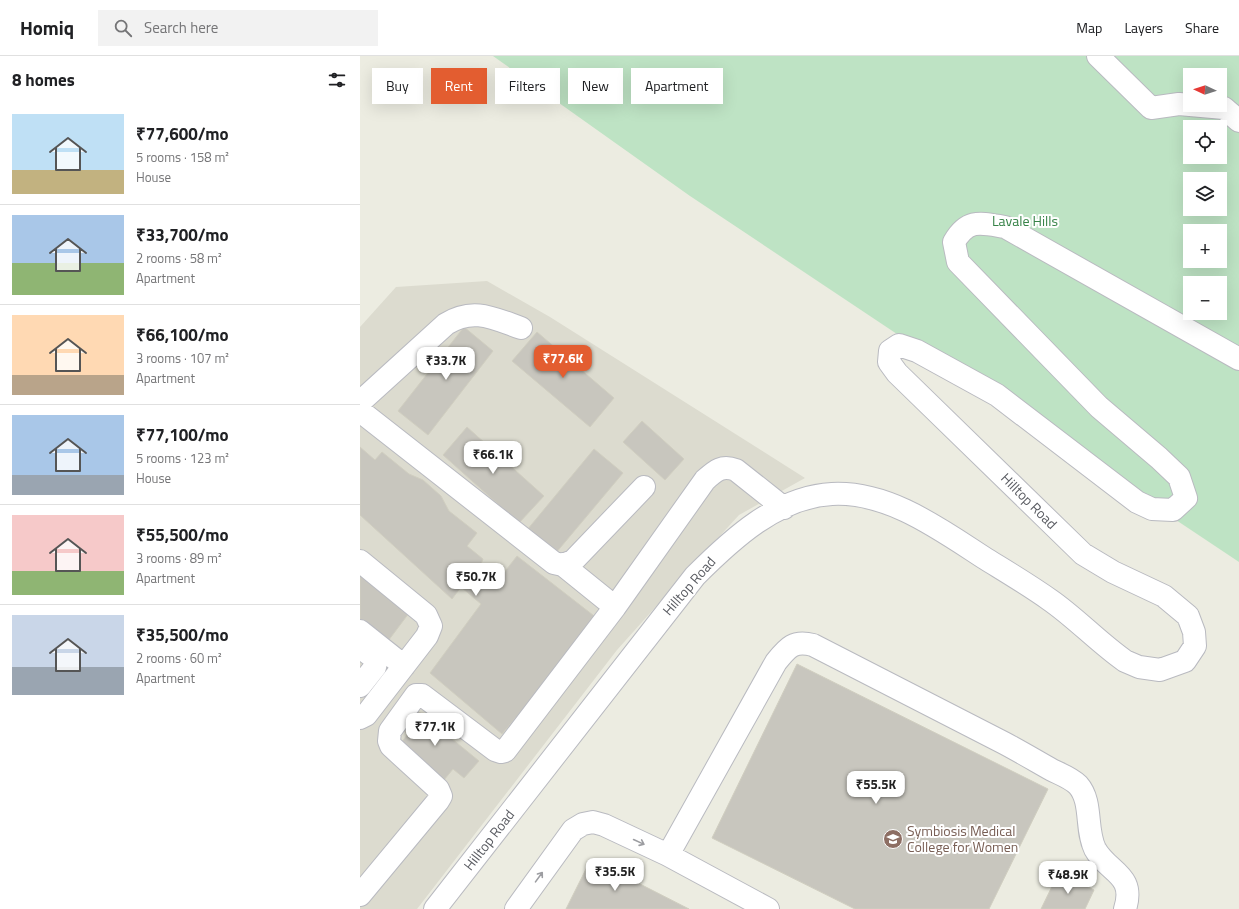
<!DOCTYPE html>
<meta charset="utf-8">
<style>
:root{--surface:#fff;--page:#f2f2f2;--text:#202124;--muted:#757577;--line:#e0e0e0;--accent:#e35d30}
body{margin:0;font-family:"Titillium Web",sans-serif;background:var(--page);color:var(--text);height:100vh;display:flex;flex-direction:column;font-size:15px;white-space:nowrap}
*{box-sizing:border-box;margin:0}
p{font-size:13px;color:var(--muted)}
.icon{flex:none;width:22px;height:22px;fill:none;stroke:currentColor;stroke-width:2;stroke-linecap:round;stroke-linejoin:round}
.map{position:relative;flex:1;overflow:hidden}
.panel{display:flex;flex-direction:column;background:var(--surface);width:360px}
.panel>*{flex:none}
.hud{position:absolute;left:12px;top:12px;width:380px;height:36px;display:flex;gap:8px}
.needle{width:26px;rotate:274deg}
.controls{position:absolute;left:823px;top:12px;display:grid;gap:8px}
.controls a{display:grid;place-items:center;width:44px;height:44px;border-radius:0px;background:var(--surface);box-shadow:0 4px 16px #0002;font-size:20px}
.price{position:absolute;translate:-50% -34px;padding:0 9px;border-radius:8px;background:#fff;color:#222;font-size:13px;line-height:26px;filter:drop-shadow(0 1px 2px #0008)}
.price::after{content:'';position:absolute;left:50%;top:24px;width:12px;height:9px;margin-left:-6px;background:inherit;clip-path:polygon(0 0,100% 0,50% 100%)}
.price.on{background:var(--accent);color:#fff}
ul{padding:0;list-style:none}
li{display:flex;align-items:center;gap:12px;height:100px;padding:0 12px}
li+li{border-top:1px solid var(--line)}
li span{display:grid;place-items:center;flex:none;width:112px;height:80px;border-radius:0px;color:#555}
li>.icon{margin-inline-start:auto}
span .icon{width:48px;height:48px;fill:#fffc;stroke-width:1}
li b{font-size:17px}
h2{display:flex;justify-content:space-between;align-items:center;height:48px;padding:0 12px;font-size:17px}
.tag{padding:0 14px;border-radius:0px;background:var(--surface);box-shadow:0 4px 16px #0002;font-size:14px;line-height:36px}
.tag.on{background:var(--accent);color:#fff}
header{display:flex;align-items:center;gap:24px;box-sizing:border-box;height:56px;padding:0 20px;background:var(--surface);border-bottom:1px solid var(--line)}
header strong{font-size:19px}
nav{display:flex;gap:22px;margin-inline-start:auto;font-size:14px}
.search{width:280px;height:36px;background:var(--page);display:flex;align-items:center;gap:10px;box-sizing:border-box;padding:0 14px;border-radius:0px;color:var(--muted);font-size:15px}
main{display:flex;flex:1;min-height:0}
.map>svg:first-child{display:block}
</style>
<header>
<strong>Homiq</strong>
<div class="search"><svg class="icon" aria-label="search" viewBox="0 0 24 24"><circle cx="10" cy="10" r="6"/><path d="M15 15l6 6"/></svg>Search here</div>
<nav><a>Map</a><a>Layers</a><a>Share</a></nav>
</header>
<main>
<section class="panel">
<h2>8 homes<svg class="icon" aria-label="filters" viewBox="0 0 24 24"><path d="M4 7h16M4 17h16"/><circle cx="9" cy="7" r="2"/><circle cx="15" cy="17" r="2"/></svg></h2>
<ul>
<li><span style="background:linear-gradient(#bfe0f5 70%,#c2b280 0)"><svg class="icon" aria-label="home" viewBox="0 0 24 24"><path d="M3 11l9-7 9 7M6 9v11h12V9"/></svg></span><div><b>₹77,600/mo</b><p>5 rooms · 158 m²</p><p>House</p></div></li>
<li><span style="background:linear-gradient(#a9c7e8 60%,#8fb573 0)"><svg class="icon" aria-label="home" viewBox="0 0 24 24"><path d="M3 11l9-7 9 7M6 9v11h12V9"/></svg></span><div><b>₹33,700/mo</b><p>2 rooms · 58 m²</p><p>Apartment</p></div></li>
<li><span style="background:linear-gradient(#ffd9b3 75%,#b9a48a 0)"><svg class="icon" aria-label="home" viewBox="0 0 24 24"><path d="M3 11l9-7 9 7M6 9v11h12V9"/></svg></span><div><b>₹66,100/mo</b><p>3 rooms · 107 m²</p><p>Apartment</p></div></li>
<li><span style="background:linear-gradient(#a9c7e8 75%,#9aa5b1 0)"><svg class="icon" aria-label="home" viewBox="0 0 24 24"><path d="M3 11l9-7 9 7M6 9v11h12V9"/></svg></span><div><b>₹77,100/mo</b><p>5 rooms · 123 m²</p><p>House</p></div></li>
<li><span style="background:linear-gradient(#f6c9c9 70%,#8fb573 0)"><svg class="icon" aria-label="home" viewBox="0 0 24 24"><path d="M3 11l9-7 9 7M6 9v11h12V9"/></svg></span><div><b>₹55,500/mo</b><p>3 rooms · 89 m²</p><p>Apartment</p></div></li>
<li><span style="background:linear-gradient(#c9d6e8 65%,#9aa5b1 0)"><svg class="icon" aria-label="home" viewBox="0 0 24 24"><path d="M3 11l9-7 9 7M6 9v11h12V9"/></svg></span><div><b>₹35,500/mo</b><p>2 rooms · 60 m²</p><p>Apartment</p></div></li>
</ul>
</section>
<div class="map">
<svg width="879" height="853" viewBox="0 0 879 853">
<rect width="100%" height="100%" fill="#ecece1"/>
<path fill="#dcdbcf" d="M127,225L190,261L445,422L379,459L325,518L257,594L57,853H0V271L36,231Z"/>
<path fill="#bee3c4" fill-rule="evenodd" d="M133,0H879V506L330,140ZM830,19H860V49H830ZM830,71H860V101H830ZM830,123H860V153H830ZM830,175H860V205H830ZM830,227H860V257H830Z"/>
<path fill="#c8c6be" stroke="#d0cec0" d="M104,271L133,295L68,379L38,355Z
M177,276L254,342L230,371L152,305Z
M282,365L324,403L305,424L263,386Z
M107,371L184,440L159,467L83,399Z
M0,391L15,404L22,396L49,418L63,424L81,440L89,455L117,477L107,490L123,503L121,508L139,523L157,500L238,563L142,678L70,617L121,548L101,531L92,543L0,459Z
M234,393L263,417L195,498L167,474Z
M0,519L49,557L28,585L0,563Z
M437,608L688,733L629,853H495L352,782Z
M53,651L119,705L104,722L93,713L84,724L40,688L48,678L38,670Z
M231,803L329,853H206Z
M699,816L734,834L725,853H681Z"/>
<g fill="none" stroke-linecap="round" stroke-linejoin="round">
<g stroke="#b9bac0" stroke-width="24">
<path id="minor" d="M738,0L791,52L819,48L830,49
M830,49L864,52L879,65
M0,346L86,268C113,251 133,262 161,272
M0,355L194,507L203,509L213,505L284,431
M0,505L66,559L71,570L67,580L6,659L0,662
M203,509L255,551
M0,575L44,610
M0,591L13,601L16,606L15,611L0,630
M308,799L416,606C428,591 434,584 453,589C517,622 581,655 644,687C661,696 676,705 692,714C700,718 711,722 718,729C733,746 725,773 735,793C748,817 776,818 765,853
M0,839L78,745L81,740L78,733L31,690L29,685L30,675L56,639H62L135,694L141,696L145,695L255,551L345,424C356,414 362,409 376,414L424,452
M75,853L335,520C372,483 417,441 472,438C529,435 581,474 626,503C647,516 669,529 690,544C716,562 738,586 765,605L779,611L800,614L825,605L835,590L834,576L828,560L804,540L753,516L723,498L537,317L529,306L530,295L539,289L557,295L637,339L777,446L792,453L813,454L826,442L819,421L799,402L739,351L598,206L594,186C608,162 621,167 645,171L879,303
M156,853L213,774L223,768L233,766L244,769L308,799L408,853"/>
</g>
<use href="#minor" stroke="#fff" stroke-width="22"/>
</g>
<defs><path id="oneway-shaft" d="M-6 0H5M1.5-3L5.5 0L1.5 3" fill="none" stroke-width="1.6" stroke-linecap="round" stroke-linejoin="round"/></defs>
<g stroke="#9c9da1">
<use href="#oneway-shaft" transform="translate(279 786) rotate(25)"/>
<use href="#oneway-shaft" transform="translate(179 821) rotate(-54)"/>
</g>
<defs>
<g id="university-disc" transform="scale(1)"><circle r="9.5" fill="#8d6e63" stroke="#fff"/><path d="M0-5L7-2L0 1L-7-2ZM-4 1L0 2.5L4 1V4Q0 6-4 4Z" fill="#fff"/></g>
</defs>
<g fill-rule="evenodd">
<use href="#university-disc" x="533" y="783"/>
</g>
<g text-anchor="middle" stroke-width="4" stroke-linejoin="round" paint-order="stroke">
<g font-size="14" fill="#378348" stroke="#fff">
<text x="665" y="170">Lavale Hills</text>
</g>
<g font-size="14" fill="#5a5c62" stroke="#fff">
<text transform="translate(669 445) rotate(45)" y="5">Hilltop Road</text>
<text transform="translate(329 530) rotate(-49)" y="5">Hilltop Road</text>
<text transform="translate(129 784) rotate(-52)" y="5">Hilltop Road</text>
</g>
<g font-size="14" fill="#785e54" stroke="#fff" text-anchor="start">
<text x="547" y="780">Symbiosis Medical<tspan x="547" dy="16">College for Women</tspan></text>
</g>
</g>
</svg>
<div class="controls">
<a><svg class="needle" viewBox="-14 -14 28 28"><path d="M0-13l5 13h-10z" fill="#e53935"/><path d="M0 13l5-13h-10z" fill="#757577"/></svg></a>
<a><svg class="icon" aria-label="locate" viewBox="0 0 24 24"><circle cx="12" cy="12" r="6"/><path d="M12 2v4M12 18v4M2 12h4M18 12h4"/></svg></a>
<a><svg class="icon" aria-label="layers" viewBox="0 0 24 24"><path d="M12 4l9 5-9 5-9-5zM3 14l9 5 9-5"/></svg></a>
<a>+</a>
<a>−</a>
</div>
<b class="price on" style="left:203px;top:323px">₹77.6K</b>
<b class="price" style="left:86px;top:325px">₹33.7K</b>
<b class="price" style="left:133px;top:419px">₹66.1K</b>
<b class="price" style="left:116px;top:541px">₹50.7K</b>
<b class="price" style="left:75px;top:691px">₹77.1K</b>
<b class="price" style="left:516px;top:749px">₹55.5K</b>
<b class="price" style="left:255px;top:836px">₹35.5K</b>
<b class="price" style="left:708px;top:839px">₹48.9K</b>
<div class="hud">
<a class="tag">Buy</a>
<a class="tag on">Rent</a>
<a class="tag">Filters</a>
<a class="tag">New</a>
<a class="tag">Apartment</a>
</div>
</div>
</main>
